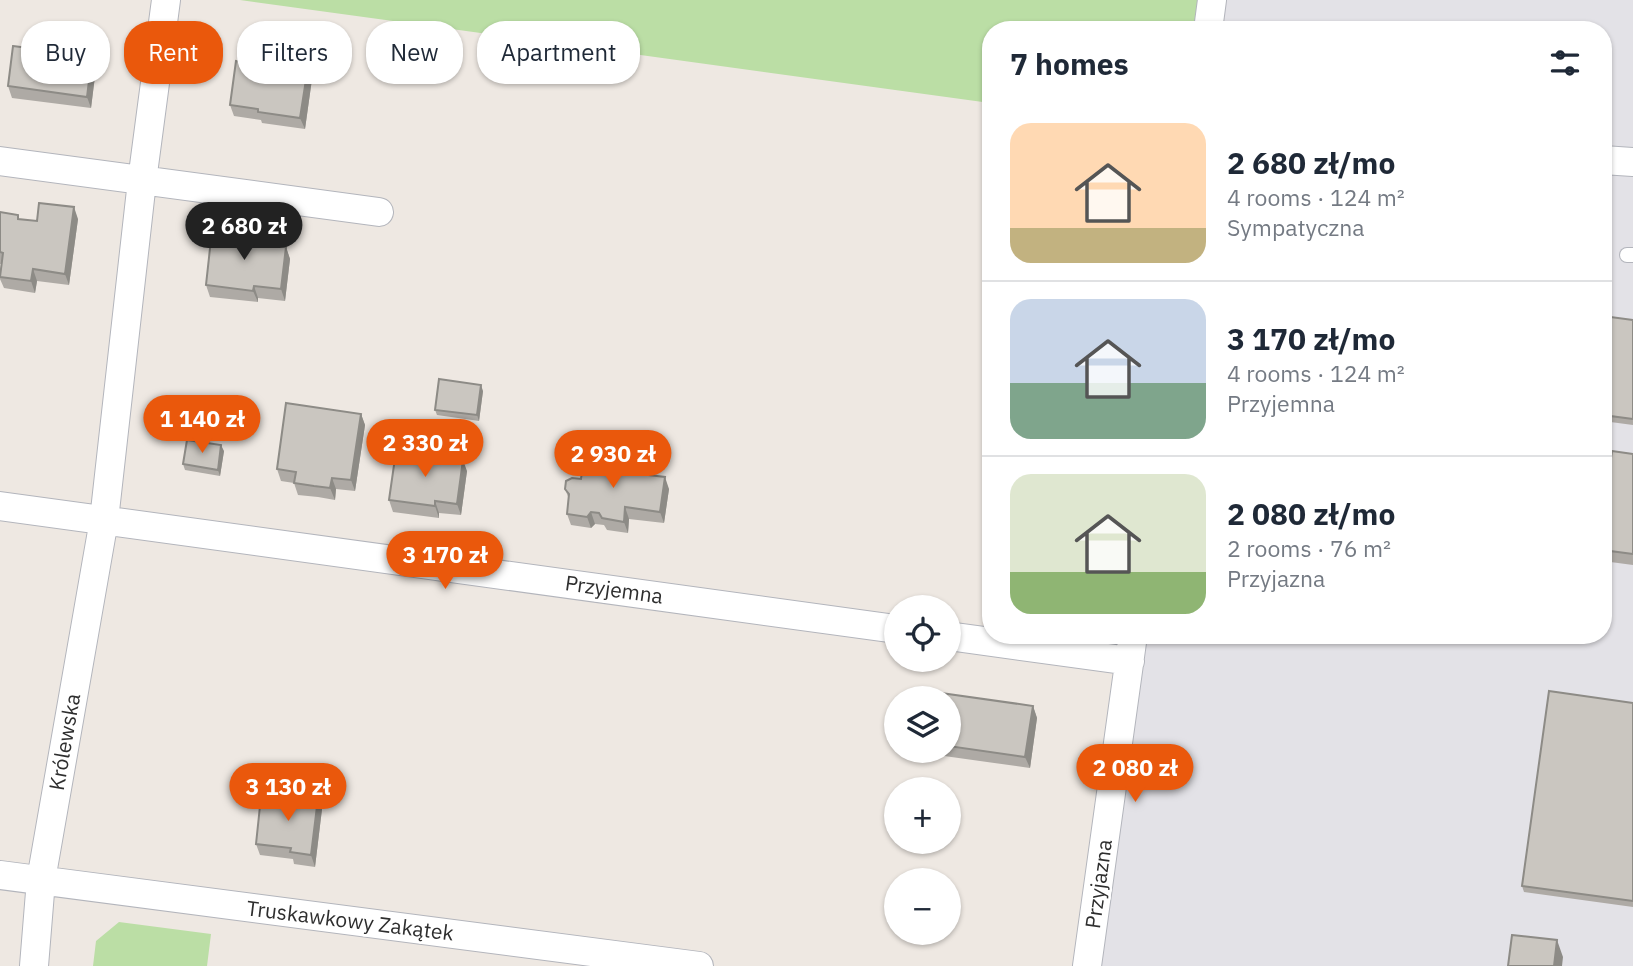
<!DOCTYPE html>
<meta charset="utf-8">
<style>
:root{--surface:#fff;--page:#f6f6f7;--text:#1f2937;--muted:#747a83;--line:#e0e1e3;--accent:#ea580c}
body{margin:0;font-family:"IBM Plex Sans",sans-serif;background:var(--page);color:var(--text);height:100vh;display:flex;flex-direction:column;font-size:26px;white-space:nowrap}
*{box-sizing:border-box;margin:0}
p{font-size:23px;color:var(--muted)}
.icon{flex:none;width:38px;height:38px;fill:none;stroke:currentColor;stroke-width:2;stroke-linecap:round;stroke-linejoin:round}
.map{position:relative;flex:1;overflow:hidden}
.details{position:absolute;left:982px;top:21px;width:630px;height:623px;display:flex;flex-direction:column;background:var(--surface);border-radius:28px;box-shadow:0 2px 5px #0004}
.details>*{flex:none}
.guide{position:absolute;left:21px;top:21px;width:665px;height:63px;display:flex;gap:14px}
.controls{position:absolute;left:884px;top:595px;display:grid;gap:14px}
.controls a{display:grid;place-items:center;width:77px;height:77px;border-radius:50%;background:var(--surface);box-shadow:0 2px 5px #0004;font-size:35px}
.price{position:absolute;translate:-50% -60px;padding:0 16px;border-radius:24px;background:var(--accent);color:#fff;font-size:23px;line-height:46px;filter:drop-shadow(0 2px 4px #0008)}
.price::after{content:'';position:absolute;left:50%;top:42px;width:21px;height:16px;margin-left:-10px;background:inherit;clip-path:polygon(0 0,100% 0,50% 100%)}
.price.on{background:#222;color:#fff}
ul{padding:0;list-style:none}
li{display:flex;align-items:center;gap:21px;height:175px;padding:0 28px}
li+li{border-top:2px solid var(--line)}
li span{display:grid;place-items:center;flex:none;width:196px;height:140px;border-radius:21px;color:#555}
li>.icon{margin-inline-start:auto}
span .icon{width:84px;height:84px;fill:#fffc;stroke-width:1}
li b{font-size:30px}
h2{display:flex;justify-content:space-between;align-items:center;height:84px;padding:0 28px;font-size:30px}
.tag{padding:0 24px;border-radius:28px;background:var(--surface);box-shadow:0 2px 5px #0004;font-size:24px;line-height:63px}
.tag.on{background:var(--accent);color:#fff}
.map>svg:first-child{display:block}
</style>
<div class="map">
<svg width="1633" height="966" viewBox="0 0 1633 966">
<rect width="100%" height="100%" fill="#eee8e2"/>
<path fill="#e3e2e7" d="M1215,0H1633V966H1090L1133,635H1603V30H1211Z"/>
<path fill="#bbdea5" d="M240,0H1212L1208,30H990V103Z
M119,922L211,934L207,966H93L96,941Z"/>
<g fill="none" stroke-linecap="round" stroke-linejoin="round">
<g stroke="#b3b5bc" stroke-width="16">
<path id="lane" d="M1627,255H1633"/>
</g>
<g stroke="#b3b5bc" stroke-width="30">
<path id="street" d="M1208,30L1212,0
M1603,160L1633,162
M0,161L379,212
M0,506L896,629
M948,636L1130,661
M0,875L699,966
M34,966L41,880L104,520L142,181L166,0
M1087,966L1133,635"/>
</g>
<use href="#lane" stroke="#fff" stroke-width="14"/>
<use href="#street" stroke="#fff" stroke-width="28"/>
</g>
<path fill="#aeaaa5" d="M308,67L312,79L305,129L262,123L261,120L234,116L230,105L289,69Z
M96,68L91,108L12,98L8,86Z
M0,212L20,219L37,221L78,219L69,285L37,281L35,293L4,288L0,279L1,264H0Z
M262,236L265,245L286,247L290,259L285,301L258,298V302L210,297L206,285Z
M1603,316L1633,320V425L1603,421Z
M483,391L479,421L437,415L435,410Z
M361,414L365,425L355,491L336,489L335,500L318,497L298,495L294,483L281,481L277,469Z
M224,451L220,476L185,470L183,464Z
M1633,454V565L1603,561V513Z
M632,463L635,473L669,489L664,523L629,519L628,533L607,530L604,525L595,524L591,528L571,525L567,514L569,499L565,489L581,479Z
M467,471L461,515L439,513V518L393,512L389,500Z
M948,698L1033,706L1037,718L1030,768L930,754L929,751H948Z
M1633,703V907L1524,892L1522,886Z
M318,798L322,809L315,867L294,864L293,859L260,855L256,844L268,807Z"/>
<path fill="#8d8b86" d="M92,56L96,68L91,108L87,97Z
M308,67L312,79L305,129L300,118Z
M74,207L78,219L69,285L65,274Z
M286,247L290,259L285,301L281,289Z
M33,269L37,281L35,293L31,281Z
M254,286L258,298V302L253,291Z
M481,385L483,391L479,421L477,415Z
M361,414L365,425L355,491L351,480Z
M221,445L224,451L220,476L218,470Z
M463,460L467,471L461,515L457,504Z
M632,463L636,475L630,473Z
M665,477L669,489L664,523L660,512Z
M332,478L336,489L335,500L330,488Z
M435,501L439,513V518L435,506Z
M625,507L629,519L628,533L624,522Z
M591,512L595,524L591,528L587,517Z
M1033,706L1037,718L1030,768L1025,757Z
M318,798L322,809L315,867L311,855Z
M1557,940L1563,957L1562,966H1554Z"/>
<path fill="#cac6c0" stroke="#8d8b86" stroke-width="2" d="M13,46L92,56L87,97L8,86Z
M236,61L289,69V65L308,67L300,118L258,112V109L230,105Z
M39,203L74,207L65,274L33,269L31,281L0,277L3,253L0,252V212L18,215V219L37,221Z
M212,230L262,236L261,245L286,247L281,289L254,286L253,291L206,285Z
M1603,316L1633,320V419L1603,415Z
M439,379L481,385L477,415L435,410Z
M286,403L361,414L351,480L332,478L330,488L314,486L294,483L296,472L277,469Z
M187,440L221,445L218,470L183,464Z
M396,451L463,460L457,504L435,501V506L389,500Z
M1612,451L1633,454V554L1603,550V513Z
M584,457L632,463L630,473L665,477L660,512L625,507L624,522L602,518L599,513L591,512L587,517L567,514L569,494L565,489L566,481L572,478L581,479Z
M1549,691L1633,703V901L1522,886Z
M934,692L1033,706L1025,757L948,746V698H933Z
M270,792L318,798L311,855L290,852L291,848L256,844L260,806L268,807Z
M1512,935L1557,940L1554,966H1508Z"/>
<g text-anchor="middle" stroke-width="5" stroke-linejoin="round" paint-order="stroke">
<g font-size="21" fill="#2e2e2e" stroke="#fff">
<text transform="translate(614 590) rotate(8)" y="7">Przyjemna</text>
<text transform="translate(65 742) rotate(-80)" y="7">Królewska</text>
<text transform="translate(1099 884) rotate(-82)" y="7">Przyjazna</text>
<text transform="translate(350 921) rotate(7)" y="7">Truskawkowy Zakątek</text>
</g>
</g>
</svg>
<div class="controls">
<a><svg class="icon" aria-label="locate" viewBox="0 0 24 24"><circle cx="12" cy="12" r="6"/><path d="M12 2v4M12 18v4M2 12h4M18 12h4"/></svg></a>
<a><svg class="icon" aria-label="layers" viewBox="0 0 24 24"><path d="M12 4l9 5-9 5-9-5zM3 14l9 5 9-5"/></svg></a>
<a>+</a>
<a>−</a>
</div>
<b class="price on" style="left:244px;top:262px">2 680 zł</b>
<b class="price" style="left:202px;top:455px">1 140 zł</b>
<b class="price" style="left:425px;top:479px">2 330 zł</b>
<b class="price" style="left:613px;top:490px">2 930 zł</b>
<b class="price" style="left:445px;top:591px">3 170 zł</b>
<b class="price" style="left:1135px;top:804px">2 080 zł</b>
<b class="price" style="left:288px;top:823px">3 130 zł</b>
<div class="guide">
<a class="tag">Buy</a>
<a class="tag on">Rent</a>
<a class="tag">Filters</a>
<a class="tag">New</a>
<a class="tag">Apartment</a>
</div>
<section class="details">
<h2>7 homes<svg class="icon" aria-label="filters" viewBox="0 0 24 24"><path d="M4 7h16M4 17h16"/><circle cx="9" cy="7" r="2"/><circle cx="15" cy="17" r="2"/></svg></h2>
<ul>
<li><span style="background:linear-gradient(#ffd9b3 75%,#c2b280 0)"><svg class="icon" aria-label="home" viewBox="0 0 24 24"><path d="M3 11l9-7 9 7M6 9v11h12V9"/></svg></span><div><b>2 680 zł/mo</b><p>4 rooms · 124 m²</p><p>Sympatyczna</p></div></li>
<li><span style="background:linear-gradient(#c9d6e8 60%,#7fa58c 0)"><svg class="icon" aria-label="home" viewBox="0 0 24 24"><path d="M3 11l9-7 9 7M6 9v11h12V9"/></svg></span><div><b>3 170 zł/mo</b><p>4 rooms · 124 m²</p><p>Przyjemna</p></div></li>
<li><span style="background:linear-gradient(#dfe7d0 70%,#8fb573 0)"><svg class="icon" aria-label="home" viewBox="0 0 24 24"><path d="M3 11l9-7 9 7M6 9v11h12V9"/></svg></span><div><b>2 080 zł/mo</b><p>2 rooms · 76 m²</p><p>Przyjazna</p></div></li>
</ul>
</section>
</div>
